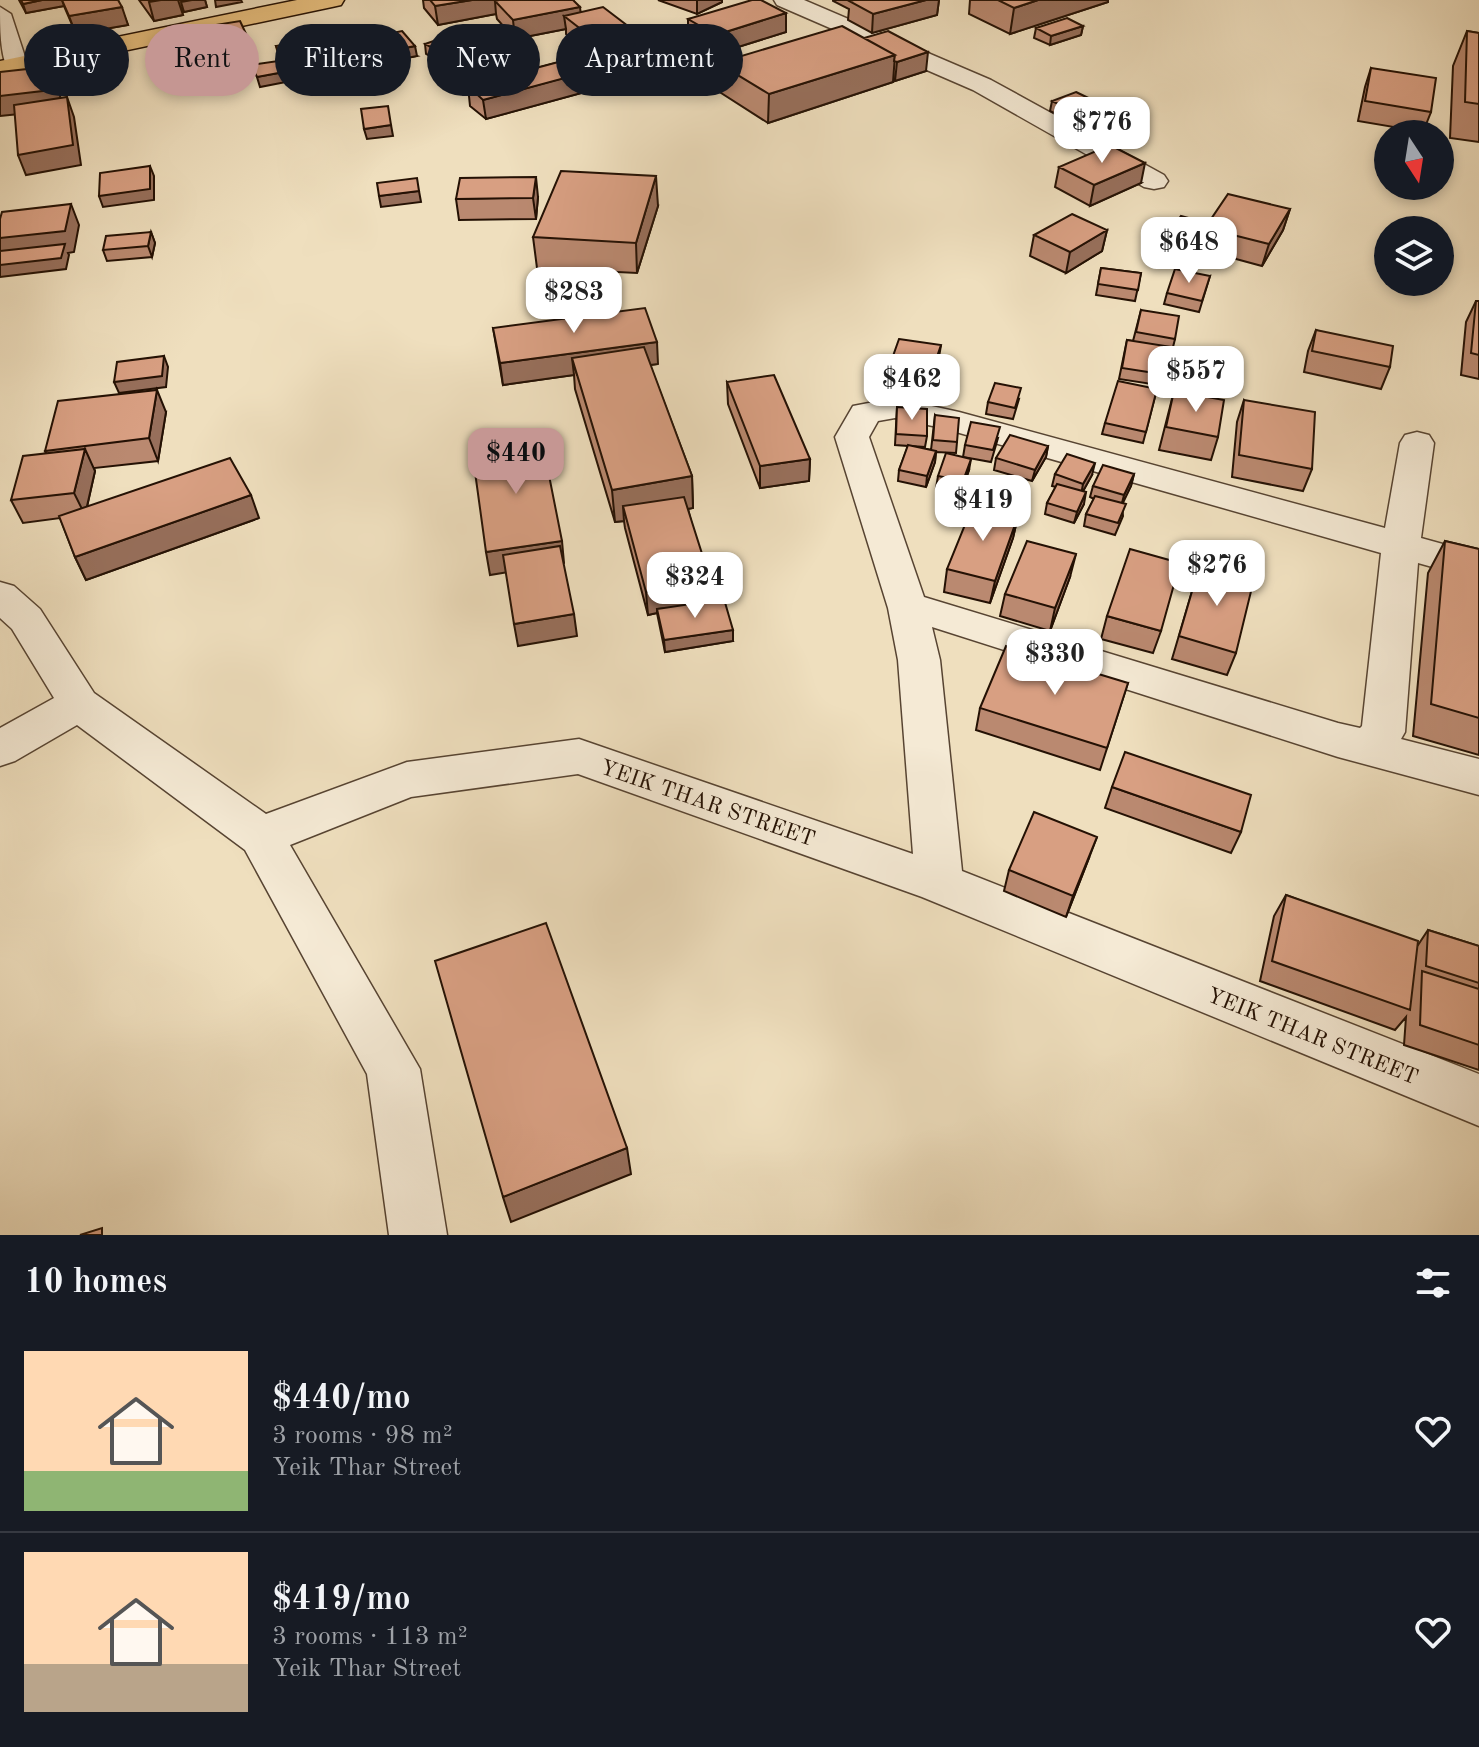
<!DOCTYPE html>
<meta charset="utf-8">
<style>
:root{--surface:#171b24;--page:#20242c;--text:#f1f3f6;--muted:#9ea1a6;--line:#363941;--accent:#c59692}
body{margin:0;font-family:"Old Standard TT",serif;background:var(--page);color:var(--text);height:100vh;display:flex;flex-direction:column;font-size:30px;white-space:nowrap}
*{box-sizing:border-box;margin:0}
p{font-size:26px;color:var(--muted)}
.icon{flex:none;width:44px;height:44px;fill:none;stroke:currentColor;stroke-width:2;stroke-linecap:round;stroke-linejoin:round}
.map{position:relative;height:1235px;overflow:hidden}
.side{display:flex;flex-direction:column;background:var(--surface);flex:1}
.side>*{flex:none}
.banner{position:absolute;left:24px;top:24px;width:800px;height:72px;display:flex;gap:16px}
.needle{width:52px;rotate:168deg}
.controls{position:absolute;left:1374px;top:120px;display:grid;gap:16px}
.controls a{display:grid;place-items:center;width:80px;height:80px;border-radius:50%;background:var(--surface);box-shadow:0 4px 12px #0003;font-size:40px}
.price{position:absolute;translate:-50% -68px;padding:0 18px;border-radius:16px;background:#fff;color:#222;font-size:26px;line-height:52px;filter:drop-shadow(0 2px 4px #0008)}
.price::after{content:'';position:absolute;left:50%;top:48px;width:24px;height:18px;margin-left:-12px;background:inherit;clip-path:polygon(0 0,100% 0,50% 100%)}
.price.selected{background:var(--accent);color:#111}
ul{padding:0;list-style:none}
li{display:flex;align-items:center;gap:24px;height:200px;padding:0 24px}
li+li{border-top:2px solid var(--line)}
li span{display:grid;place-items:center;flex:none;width:224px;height:160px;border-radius:0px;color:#555}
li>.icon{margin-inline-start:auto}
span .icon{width:96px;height:96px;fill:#fffc;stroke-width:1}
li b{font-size:34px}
h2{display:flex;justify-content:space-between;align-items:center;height:96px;padding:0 24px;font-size:34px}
.pill{padding:0 28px;border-radius:36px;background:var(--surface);box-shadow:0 4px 12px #0003;font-size:28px;line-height:72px}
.pill.selected{background:var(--accent);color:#111}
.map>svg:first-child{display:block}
</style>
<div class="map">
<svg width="1479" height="1235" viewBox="0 0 1479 1235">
<rect width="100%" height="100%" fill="#efdfbe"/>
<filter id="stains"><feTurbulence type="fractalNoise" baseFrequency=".0025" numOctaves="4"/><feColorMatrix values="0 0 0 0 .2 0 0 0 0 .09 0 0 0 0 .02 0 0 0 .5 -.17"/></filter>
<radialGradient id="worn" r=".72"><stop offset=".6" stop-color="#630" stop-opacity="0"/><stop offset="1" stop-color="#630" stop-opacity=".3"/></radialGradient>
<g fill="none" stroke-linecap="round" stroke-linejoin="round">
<g stroke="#574432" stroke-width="3">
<path id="minor" d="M774,0H804L991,80L1164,175L1168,181L1164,187L1154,189L1144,187L973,90L777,5Z
M0,7L11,14L28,66L24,71H8C0,53 0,28 0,7Z
M895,398L959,412L1385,528L1400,443L1405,435L1417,432L1429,435L1434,443L1421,538L1479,554V580L1418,563L1405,732L1401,739L1479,759V795L1338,757L932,627L940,660L962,871L1479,1074V1126L922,897L578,774L411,797L290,845L420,1069L447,1235H389L367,1074L245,850L77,725L15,761L0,766V728L54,698L12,629L0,618V582L14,586L40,609L94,693L266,814L407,762L579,739L913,854L898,660L888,608L835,437L853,406ZM895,418L942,428L1381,553L1362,726L1360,728L1338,723L924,597L869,437L878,421Z"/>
</g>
<g stroke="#241104" stroke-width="3">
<path id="primary" d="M297,0H344L341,5L332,7L0,77V61Z"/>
</g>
<use href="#minor" fill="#f5ead5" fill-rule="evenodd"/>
<use href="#primary" fill="#e8c07f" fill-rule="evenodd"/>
</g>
<path fill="#ba8970" stroke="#241104" stroke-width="2" d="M19,0H118L128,25L76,34L64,6L26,13Z
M139,0H205L207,7L184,12L180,7L183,15L154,21Z
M423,0H573L581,12L646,58L628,62L629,80L486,119L470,106L468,86L590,54L566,34V29L515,39L497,19L496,14L438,25L424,8Z
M658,0H722V2L697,14Z
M833,0H939L937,15L872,33L848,20L849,9L833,1Z
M970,0H1108V2L1010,34L969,14Z
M786,13V32L716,54L688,38V19Z
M1083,26L1081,35L1050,45L1034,38L1036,28Z
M191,29L248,38L253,57L203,66Z
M1467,31L1479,33V142L1450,138L1453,66Z
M368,38L417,56L382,63L370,47Z
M864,38L926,71L895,81L893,80V82L768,123L718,91V63Z
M425,44L476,54L478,64L457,71L426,54Z
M276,46L358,52L362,71L290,84L281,65Z
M1371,68L1431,112L1423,132L1358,121L1365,87Z
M1052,101L1105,117L1081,127L1050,111Z
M1059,167L1141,183L1090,206L1055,187Z
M538,197L536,219L459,220L456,199Z
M658,206L637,273L537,268L533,237Z
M1290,209L1283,230L1262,266L1199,249L1202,238L1191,255L1163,247L1166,237L1208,223Z
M1107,230L1102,251L1066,273L1030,256L1034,235Z
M151,232L155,243L152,257L107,261L103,250Z
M1101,268L1141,273L1135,301L1096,295Z
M1210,276L1199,312L1164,304L1167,293Z
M1476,301H1479V379L1461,375L1466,322Z
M1141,310L1175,339L1173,347L1174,376L1171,387L1119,379L1127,340L1133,341Z
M493,328L658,364L650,365L692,476L693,508L688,509L711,601L733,641L665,652L657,613L648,615L625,528L624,521L615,522L575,389L574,375L503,385Z
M1316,330L1390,367L1381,389L1304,372L1308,351Z
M939,357L927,391L886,384L887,373Z
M727,382L810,459L809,481L760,488L728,404Z
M1157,389L1143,443L1102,434L1105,423Z
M1174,391L1218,437L1211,460L1159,450Z
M1019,399L1013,419L986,414L988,402Z
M1244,400L1312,469L1303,491L1232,477L1237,422Z
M897,407L927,436L925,447L911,446L931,450L935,415L957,442L956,453L936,452L935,462L926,487L898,481L899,470L908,446L895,445Z
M166,412L158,461L94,468L95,471L87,507L259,518L86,580L75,557L60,518L23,523L11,500L46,453L45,451Z
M998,438L991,462L963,457L965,445Z
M1048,446L1046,457L1032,481L994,470L996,458Z
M969,470L961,493L936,488L938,476Z
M1055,474L1092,475L1083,491L1084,504L1074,523L1045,514L1047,503L1056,487L1052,486Z
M1134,474L1131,486L1122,503L1123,516L1115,535L1084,526L1086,514L1094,499L1090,497L1093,486Z
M1018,516L1013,538L990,603L944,592L947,569Z
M1445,541L1479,549V755L1413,736L1428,573Z
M1200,564L1236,653L1227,675L1172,659Z
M1070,577L1050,631L1000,616L1005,594Z
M1107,616L1161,631L1153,653L1101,639Z
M1128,683L1100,770L976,730L980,708Z
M1112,787L1241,832L1231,853L1105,808Z
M1089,858L1066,917L1004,891L1009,870Z
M1286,895L1418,945L1428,930L1479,946V1070L1404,1045L1406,1017L1395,1030L1260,981L1274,916Z"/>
<path fill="#976f5b" stroke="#241104" stroke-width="2" d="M42,0H62L64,6L26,13L23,4Z
M161,0H178L183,15L154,21L149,2Z
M192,0H205L207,7L184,12L181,2Z
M215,0H241L242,2L216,7Z
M472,0H550L495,1L496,14L438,25L435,6Z
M697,0H722V2L697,14Z
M926,0H939L937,15L872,33L873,14Z
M1038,0H1108V2L1010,34L1014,8Z
M122,7L128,25L76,34L69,16Z
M580,7L582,26L564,16L566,29L515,39L513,20Z
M786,13V32L716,54V35Z
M1083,26L1081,35L1050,45L1051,36Z
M248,38L253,57L203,66L198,47Z
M645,39L646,58L628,62L629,80L486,119L483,100L607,66L605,48Z
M415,46L417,56L382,63L380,53Z
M358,52L362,71L290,84L285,65Z
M928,52L926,71L895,81L897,62Z
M476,54L478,64L457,71L456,61Z
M895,55L893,82L768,123L769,94Z
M55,66L62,85L58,110L0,116V96Z
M284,72L286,82L260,87L257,77Z
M67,97L74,117L81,165L26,175L18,155Z
M1107,107L1105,117L1081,127L1083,116Z
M391,125L393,136L367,139L364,129Z
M1145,163L1141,183L1090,206L1094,185Z
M150,166L154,176V200L103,207L99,196Z
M656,176L658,206L637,273L636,243Z
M536,177L538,197L536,219L533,198Z
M419,191L421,202L381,207L379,196Z
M71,204L79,225L74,252L68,253L69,255L66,269L0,277V238Z
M1290,209L1283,230L1262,266L1269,244Z
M1205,228L1202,238L1191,255L1194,244Z
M1107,230L1102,251L1066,273L1070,252Z
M151,232L155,243L152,257L148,246Z
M657,342L658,364L577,375L572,358L574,375L503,385L500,363Z
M941,345L939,357L927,391L929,380Z
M164,356L168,367L166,387L119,393L114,382Z
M157,390L166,412L158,461L149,438Z
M1048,446L1046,457L1032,481L1035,470Z
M85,449L95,471L85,515L74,493Z
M936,451L935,462L926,487L927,476Z
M810,459L809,481L760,488V466Z
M971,459L969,470L961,493L963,481Z
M1095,463L1092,475L1081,495L1083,484Z
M1134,474L1131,486L1121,507L1124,495Z
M692,476L693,508L627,520L623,506L624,521L615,522L612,490Z
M1086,492L1084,504L1074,523L1077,512Z
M251,495L259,518L86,580L75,557Z
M1018,516L1013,538L990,603L995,581Z
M562,541L564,563L490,575L486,552Z
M1076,554L1070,577L1050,631L1055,608Z
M711,582V605L657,609V613L648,615L646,592Z
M574,614L577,636L518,646L514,624Z
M733,630V641L665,652L664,640Z
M1097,837L1089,858L1066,917L1073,896Z
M627,1148L631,1174L511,1222L503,1197Z"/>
<path fill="#d89f82" stroke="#241104" stroke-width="2" d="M21,0H42L23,4Z
M62,0H118L122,7L69,16Z
M430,0H472L435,6Z
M499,0H573L580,7L513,20L495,1Z
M752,0H761L786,13L716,35L688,19Z
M854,0H926L873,14L849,1Z
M998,0H1038L1014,8Z
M603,7L645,39L605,48L564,16Z
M1067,18L1083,26L1051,36L1036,28Z
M240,21L248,38L198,47L191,29Z
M842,26L895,55L769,94L718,63Z
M402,31L415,46L380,53L368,38Z
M888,31L928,52L897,62L894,61L895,55L864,38Z
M1467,31L1479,33V104L1465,102Z
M347,34L358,52L285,65L276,46Z
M445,37L476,54L456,61L425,44Z
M611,48L628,61L483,100L468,86Z
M278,61L284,72L257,77L251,65Z
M55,66L51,90L0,96V72Z
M1371,68L1436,78L1431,112L1365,101Z
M1076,92L1107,107L1083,116L1052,101Z
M67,97L73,145L18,155L14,105Z
M388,106L391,125L364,129L361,109Z
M1110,145L1145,163L1094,185L1059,167Z
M150,166V189L99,196L100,173Z
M561,171L656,176L636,243L533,237Z
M536,177L533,198L456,199L460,178Z
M417,178L419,191L379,196L377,183Z
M1228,194L1290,209L1269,244L1205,228Z
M71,204L65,231L0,238V219L2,212Z
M1072,214L1107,230L1070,252L1034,235Z
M1181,216L1208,223L1194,244L1166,237Z
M151,232L148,246L103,250L106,236Z
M65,244L61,258L0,265V251Z
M1101,268L1141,273L1138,290L1098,284Z
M1175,269L1210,276L1202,301L1167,293Z
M1476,301H1479V355L1471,353Z
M645,308L657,342L500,363L493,328Z
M1141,310L1179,316L1175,339L1136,332Z
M1316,330L1393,346L1390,367L1312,351Z
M899,339L941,345L929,380L887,373Z
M1127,340L1178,348L1174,376L1122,368Z
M644,347L692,476L612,490L572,358Z
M164,356L162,376L114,382L117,362Z
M774,375L810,459L760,466L727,382Z
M1118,381L1157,389L1146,432L1105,423Z
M995,383L1021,388L1015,408L988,402Z
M157,390L149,438L45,451L58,401Z
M1174,391L1224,400L1218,437L1166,427Z
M1244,400L1315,412L1312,469L1239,455Z
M897,407L927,409V436L896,434Z
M935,415L959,418L957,442L933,440Z
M971,422L1000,427L993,450L965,445Z
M1010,435L1048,446L1035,470L996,458Z
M542,440L562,541L486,552L472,450Z
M908,445L936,451L927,476L899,470Z
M85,449L74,493L11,500L23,456Z
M946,453L971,459L963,481L938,476Z
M1067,454L1095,463L1083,484L1055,474Z
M230,458L251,495L75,557L59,516Z
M1103,465L1134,474L1124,495L1093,486Z
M1057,484L1086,492L1077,512L1047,503Z
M1095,496L1126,504L1118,523L1086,514Z
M684,497L711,582L646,592L623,506Z
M973,505L1018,516L995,581L947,569Z
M1027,541L1076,554L1055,608L1005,594Z
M1445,541L1479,549V718L1431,704Z
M560,546L574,614L514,624L503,555Z
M1130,549L1180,563L1161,631L1107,616Z
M1200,564L1254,579L1236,653L1179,636Z
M724,599L733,630L664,640L657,609Z
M1006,646L1128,683L1107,748L980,708Z
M1125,752L1251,795L1241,832L1112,787Z
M1034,812L1097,837L1073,896L1009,870Z
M1286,895L1418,941L1410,1010L1272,961Z
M546,923L627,1148L503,1197L435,961Z
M1428,930L1479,946V983L1426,966Z
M1422,971L1479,989V1045L1420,1025Z
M102,1228V1235H80Z"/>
<g text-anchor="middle" stroke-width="6" stroke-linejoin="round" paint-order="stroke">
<g font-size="22" fill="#241104" stroke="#f5ead5">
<text transform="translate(708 802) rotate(19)" y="8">YEIK THAR STREET</text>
<text transform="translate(1313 1035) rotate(22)" y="8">YEIK THAR STREET</text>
</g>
</g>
<rect width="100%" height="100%" filter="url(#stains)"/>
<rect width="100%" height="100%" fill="url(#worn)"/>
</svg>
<div class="controls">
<a><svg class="needle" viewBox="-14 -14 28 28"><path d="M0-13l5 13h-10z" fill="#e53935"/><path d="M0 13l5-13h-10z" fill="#9ea1a6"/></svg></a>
<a><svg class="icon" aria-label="layers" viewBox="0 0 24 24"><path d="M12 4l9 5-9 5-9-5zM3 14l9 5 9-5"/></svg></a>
</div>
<b class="price" style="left:1102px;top:165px">$776</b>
<b class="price" style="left:1189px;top:285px">$648</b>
<b class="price" style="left:574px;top:335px">$283</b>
<b class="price" style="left:1196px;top:414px">$557</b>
<b class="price" style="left:912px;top:422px">$462</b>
<b class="price selected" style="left:516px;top:496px">$440</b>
<b class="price" style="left:983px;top:543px">$419</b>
<b class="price" style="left:1217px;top:608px">$276</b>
<b class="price" style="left:695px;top:620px">$324</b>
<b class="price" style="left:1055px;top:697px">$330</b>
<div class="banner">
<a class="pill">Buy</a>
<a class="pill selected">Rent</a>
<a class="pill">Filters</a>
<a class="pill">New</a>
<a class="pill">Apartment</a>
</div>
</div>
<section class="side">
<h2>10 homes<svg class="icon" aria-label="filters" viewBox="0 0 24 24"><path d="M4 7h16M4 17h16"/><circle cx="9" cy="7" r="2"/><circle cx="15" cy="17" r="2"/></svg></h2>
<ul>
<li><span style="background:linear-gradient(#ffd9b3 75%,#8fb573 0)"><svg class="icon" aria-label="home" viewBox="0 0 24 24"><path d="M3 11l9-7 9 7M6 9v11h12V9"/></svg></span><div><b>$440/mo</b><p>3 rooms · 98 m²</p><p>Yeik Thar Street</p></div><svg class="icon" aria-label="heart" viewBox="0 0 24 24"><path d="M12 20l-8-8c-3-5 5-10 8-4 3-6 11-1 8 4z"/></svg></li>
<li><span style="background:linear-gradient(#ffd9b3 70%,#b9a48a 0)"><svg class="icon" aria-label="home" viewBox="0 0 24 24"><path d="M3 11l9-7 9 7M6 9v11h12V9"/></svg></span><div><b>$419/mo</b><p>3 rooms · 113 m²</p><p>Yeik Thar Street</p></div><svg class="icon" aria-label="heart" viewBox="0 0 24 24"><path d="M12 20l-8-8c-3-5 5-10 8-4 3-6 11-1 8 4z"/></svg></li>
</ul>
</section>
